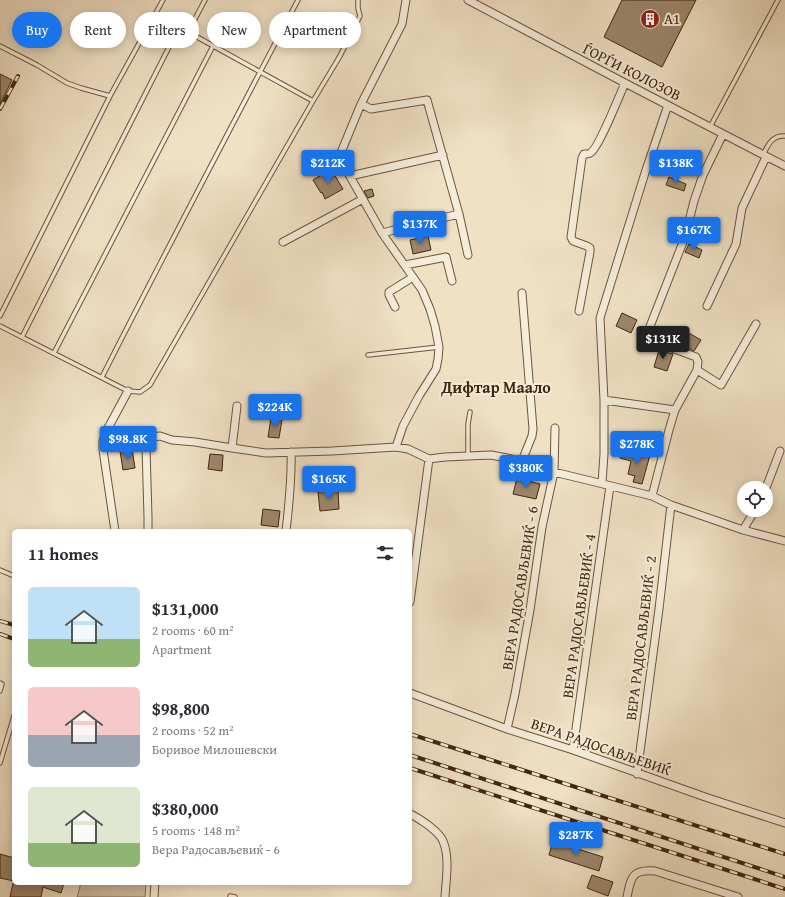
<!DOCTYPE html>
<meta charset="utf-8">
<style>
:root{--surface:#fff;--page:#f2f2f3;--text:#2b2b33;--muted:#7c7c81;--accent:#1a73e8}
body{margin:0;font-family:"Gentium Book Plus",serif;background:var(--page);color:var(--text);height:100vh;display:flex;flex-direction:column;font-size:15px;white-space:nowrap}
*{box-sizing:border-box;margin:0}
p{font-size:13px;color:var(--muted)}
.icon{flex:none;width:22px;height:22px;fill:none;stroke:currentColor;stroke-width:2;stroke-linecap:round;stroke-linejoin:round}
.map{position:relative;flex:1;overflow:hidden}
.panel{position:absolute;left:12px;top:529px;width:400px;height:356px;display:flex;flex-direction:column;background:var(--surface);border-radius:6px;box-shadow:0 2px 10px #0003}
.panel>*{flex:none}
.guide{position:absolute;left:12px;top:12px;width:400px;height:36px;display:flex;gap:8px}
.fabs{position:absolute;left:737px;top:481px;display:grid;gap:8px}
.fabs a{display:grid;place-items:center;width:36px;height:36px;border-radius:50%;background:var(--surface);box-shadow:0 2px 10px #0003;font-size:20px}
.price{position:absolute;translate:-50% -34px;padding:0 9px;border-radius:4px;background:var(--accent);color:#fff;font-size:13px;line-height:26px;filter:drop-shadow(0 1px 2px #0008)}
.price::after{content:'';position:absolute;left:50%;top:24px;width:12px;height:9px;margin-left:-6px;background:inherit;clip-path:polygon(0 0,100% 0,50% 100%)}
.price.on{background:#222;color:#fff}
ul{padding:0;list-style:none}
li{display:flex;align-items:center;gap:12px;height:100px;padding:0 16px}
li span{display:grid;place-items:center;flex:none;width:112px;height:80px;border-radius:6px;color:#555}
li>.icon{margin-inline-start:auto}
span .icon{width:48px;height:48px;fill:#fffc;stroke-width:1}
li b{font-size:17px}
h2{display:flex;justify-content:space-between;align-items:center;height:48px;padding:0 16px;font-size:17px}
.tag{padding:0 14px;border-radius:18px;background:var(--surface);box-shadow:0 2px 10px #0003;font-size:14px;line-height:36px}
.tag.on{background:var(--accent);color:#fff}
.map>svg:first-child{display:block}
</style>
<div class="map">
<svg width="785" height="897" viewBox="0 0 785 897">
<rect width="100%" height="100%" fill="#f0e1c5"/>
<filter id="stains"><feTurbulence type="fractalNoise" baseFrequency=".005" numOctaves="4"/><feColorMatrix values="0 0 0 0 .2 0 0 0 0 .09 0 0 0 0 .02 0 0 0 .5 -.17"/></filter>
<radialGradient id="worn" r=".72"><stop offset=".6" stop-color="#630" stop-opacity="0"/><stop offset="1" stop-color="#630" stop-opacity=".3"/></radialGradient>
<path fill="#d2c1a6" stroke="#8a735a" d="M81,883H146L145,897H77Z"/>
<path fill="#9c876d" stroke="#41250d" d="M622,0H696L662,67L604,37Z
M0,74L12,80L0,104Z
M331,169L343,189L325,199L322,192L321,193L313,180Z
M669,177L686,184L684,191L666,185Z
M372,189L374,196L368,198L364,191Z
M428,236L431,250L413,254L410,240Z
M689,244L702,250L699,258L685,252Z
M622,313L637,320L631,333L616,326Z
M689,333L701,340L694,351L682,345Z
M659,350L673,354L667,371L654,367Z
M271,418L282,420L279,438L268,437Z
M132,449L135,468L123,470L120,451Z
M621,452L638,456L639,452L650,455L642,484L633,482L635,476L628,474L631,461L620,458Z
M210,454L223,455L222,471L208,469Z
M517,478L540,484L536,499L513,494Z
M338,490L339,509L320,511L318,492Z
M263,509L280,511L278,527L261,525Z
M553,841L603,857L599,871L549,855Z
M0,854L14,858V881L0,878Z
M592,875L613,882L608,896L587,888Z
M13,883H64L61,893L43,887L41,897H10Z"/>
<g fill="none" stroke-linecap="round" stroke-linejoin="round">
<g stroke="#6d543b" stroke-width="5.5">
<path id="lane" d="M156,14L179,27L313,101
M188,32L205,0
M0,46L37,65L67,83L81,88L110,96
M710,127L778,0
M763,155C768,145 772,135 785,136
M0,316L110,96L163,0
M0,326L128,391L140,392L150,385L313,101L340,56L360,16L358,8V0
M22,337L167,51L179,27
M54,353L213,46
M368,355L439,347
M102,377C166,251 232,125 298,0
M468,456V424L470,412
M0,570L14,576
M0,683L2,684L0,691
M0,763L14,716
M230,896L235,897"/>
</g>
<g stroke="#6d543b" stroke-width="9">
<path id="street" d="M468,0L625,83L785,166
M361,104L371,109L427,100L459,214L468,255
M350,176L443,155
M382,233L459,214
M283,242L363,199
M405,265L446,257L452,281
M522,293L533,429L532,436L522,461
M707,306L736,244L742,208L766,157
M395,307L389,295V292L413,277
M579,311L590,252V248L587,246L573,241L571,237L582,158L584,154C585,154 590,154 590,153C598,150 620,94 625,83
M697,370L721,385L756,324
M604,400L675,410
M396,447L403,426L419,396L436,369L438,359L439,347L435,326L430,309L422,290L382,233L343,164L341,153L342,150L361,104L402,24L406,0
M232,448L237,406
M602,483L604,454V400L600,318L645,173L668,105
M766,488L780,451
M652,496L669,430L675,410L697,370L698,362L696,357L648,339L647,334L685,237L694,201L703,175L723,134
M743,530L755,510
M115,531L103,450V441L107,430L128,391
M148,531V517L146,447L147,443L150,439L153,437L160,436L172,440L195,442L232,448L266,453L332,451L396,447L408,449L429,459L445,457L491,455L522,461L554,472L652,496L671,505L743,530L785,541
M286,531C289,505 292,478 291,452
M410,602L429,459
M410,693L507,729L573,750L708,798L785,823
M507,729L515,694L530,610L542,527L554,472L555,428
M573,750L610,486
M637,774L659,609L671,505
M410,814C417,817 422,821 428,825C434,830 440,834 443,841C450,858 446,879 445,897
M154,897L155,883
M627,897C631,877 632,869 655,871L738,897"/>
</g>
<use href="#lane" stroke="#f5ecd9" stroke-width="3.5"/>
<use href="#street" stroke="#f5ecd9" stroke-width="7"/>
<g stroke="#41250d" stroke-width="4">
<path id="rail" d="M0,109L18,76
M0,621L14,625
M0,634L14,639
M410,734L785,854
M410,755L785,877
M410,768L785,889"/>
</g>
<use href="#rail" stroke="#f5ecd9" stroke-width="2.5" stroke-dasharray="8" stroke-linecap="butt"/>
</g>
<defs>
<g id="building-disc" transform="scale(1)"><circle r="9.5" fill="#8f2418" stroke="#f5ecd9"/><path d="M-4-6H4V6H1V3H-1V6H-4ZM-2.5-4.3h1.7v1.8h-1.7ZM.8-4.3h1.7v1.8H.8ZM-2.5-1h1.7V.8h-1.7ZM.8-1h1.7V.8H.8Z" fill="#fff"/></g>
</defs>
<g fill-rule="evenodd">
<use href="#building-disc" x="650" y="19"/>
</g>
<g text-anchor="middle" stroke-width="4" stroke-linejoin="round" paint-order="stroke">
<g font-size="15" fill="#41250d" stroke="#f5ecd9" text-anchor="start">
<text x="664" y="24">А1</text>
</g>
<g font-size="15" fill="#41250d" stroke="#f5ecd9">
<text transform="translate(632 72) rotate(27)" y="5">ЃОРЃИ КОЛОЗОВ</text>
<text transform="translate(520 588) rotate(-81)" y="5">ВЕРА РАДОСАВЉЕВИЌ - 6</text>
<text transform="translate(579 616) rotate(-82)" y="5">ВЕРА РАДОСАВЉЕВИЌ - 4</text>
<text transform="translate(641 638) rotate(-83)" y="5">ВЕРА РАДОСАВЉЕВИЌ - 2</text>
<text transform="translate(601 747) rotate(19)" y="5">ВЕРА РАДОСАВЉЕВИЌ</text>
</g>
<g font-size="16" font-weight="bold" fill="#41250d" stroke="#f5ecd9">
<text x="496" y="393">Дифтар Маало</text>
</g>
</g>
<rect width="100%" height="100%" filter="url(#stains)"/>
<rect width="100%" height="100%" fill="url(#worn)"/>
</svg>
<div class="fabs">
<a><svg class="icon" aria-label="locate" viewBox="0 0 24 24"><circle cx="12" cy="12" r="6"/><path d="M12 2v4M12 18v4M2 12h4M18 12h4"/></svg></a>
</div>
<b class="price" style="left:328px;top:184px">$212K</b>
<b class="price" style="left:676px;top:184px">$138K</b>
<b class="price" style="left:420px;top:245px">$137K</b>
<b class="price" style="left:694px;top:251px">$167K</b>
<b class="price on" style="left:663px;top:360px">$131K</b>
<b class="price" style="left:275px;top:428px">$224K</b>
<b class="price" style="left:128px;top:460px">$98.8K</b>
<b class="price" style="left:637px;top:465px">$278K</b>
<b class="price" style="left:526px;top:489px">$380K</b>
<b class="price" style="left:329px;top:500px">$165K</b>
<b class="price" style="left:576px;top:856px">$287K</b>
<div class="guide">
<a class="tag on">Buy</a>
<a class="tag">Rent</a>
<a class="tag">Filters</a>
<a class="tag">New</a>
<a class="tag">Apartment</a>
</div>
<section class="panel">
<h2>11 homes<svg class="icon" aria-label="filters" viewBox="0 0 24 24"><path d="M4 7h16M4 17h16"/><circle cx="9" cy="7" r="2"/><circle cx="15" cy="17" r="2"/></svg></h2>
<ul>
<li><span style="background:linear-gradient(#bfe0f5 65%,#8fb573 0)"><svg class="icon" aria-label="home" viewBox="0 0 24 24"><path d="M3 11l9-7 9 7M6 9v11h12V9"/></svg></span><div><b>$131,000</b><p>2 rooms · 60 m²</p><p>Apartment</p></div></li>
<li><span style="background:linear-gradient(#f6c9c9 60%,#9aa5b1 0)"><svg class="icon" aria-label="home" viewBox="0 0 24 24"><path d="M3 11l9-7 9 7M6 9v11h12V9"/></svg></span><div><b>$98,800</b><p>2 rooms · 52 m²</p><p>Боривое Милошевски</p></div></li>
<li><span style="background:linear-gradient(#dfe7d0 70%,#8fb573 0)"><svg class="icon" aria-label="home" viewBox="0 0 24 24"><path d="M3 11l9-7 9 7M6 9v11h12V9"/></svg></span><div><b>$380,000</b><p>5 rooms · 148 m²</p><p>Вера Радосављевиќ - 6</p></div></li>
</ul>
</section>
</div>
